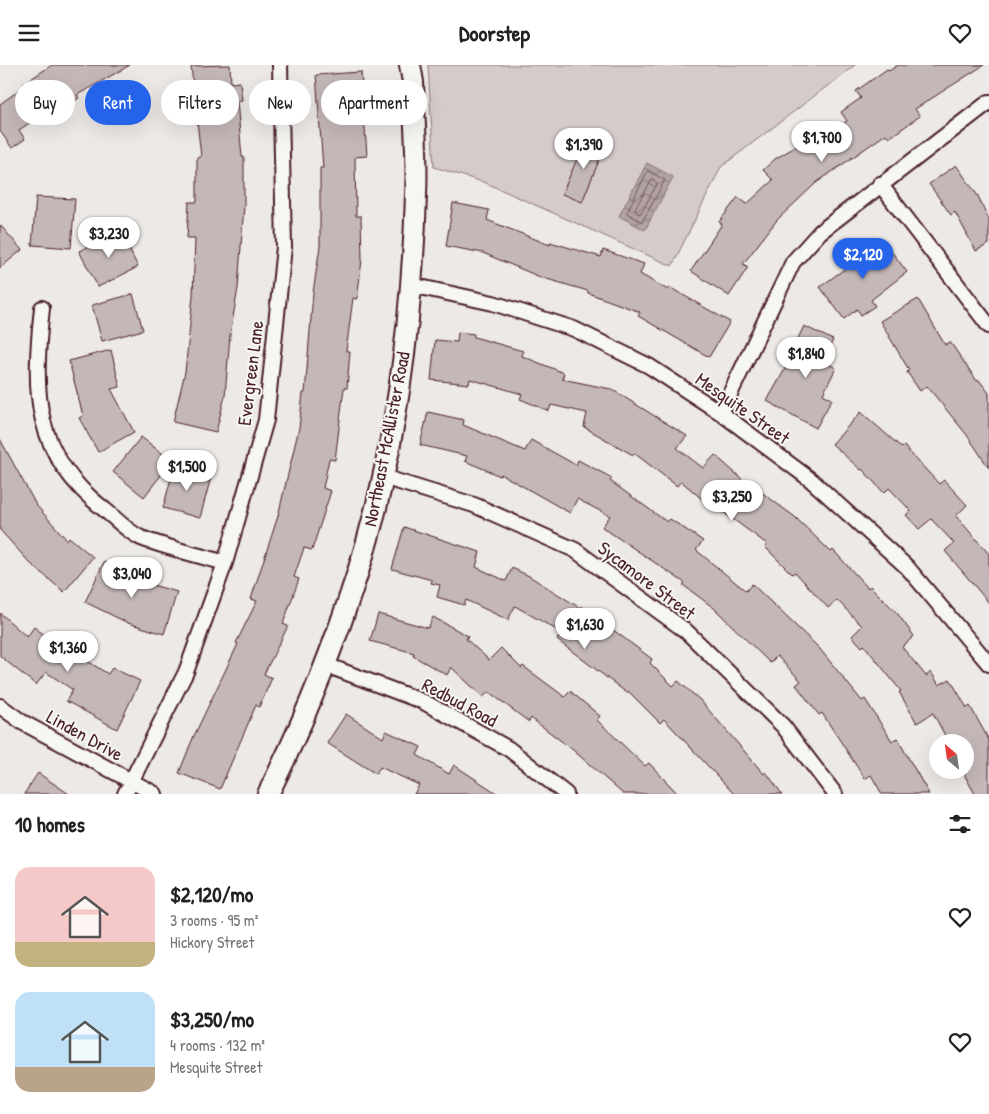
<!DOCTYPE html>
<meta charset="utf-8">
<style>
:root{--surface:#fff;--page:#f2f2f2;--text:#222;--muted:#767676;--accent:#2563eb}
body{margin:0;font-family:"Patrick Hand",sans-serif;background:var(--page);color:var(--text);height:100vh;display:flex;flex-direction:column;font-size:19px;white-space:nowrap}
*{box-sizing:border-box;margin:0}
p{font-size:16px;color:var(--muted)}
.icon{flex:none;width:28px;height:28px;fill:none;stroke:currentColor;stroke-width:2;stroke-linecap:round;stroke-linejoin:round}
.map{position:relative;height:729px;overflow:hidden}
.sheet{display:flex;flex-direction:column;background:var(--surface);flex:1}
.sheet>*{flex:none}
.top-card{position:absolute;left:15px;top:15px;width:500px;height:45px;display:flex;gap:10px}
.needle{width:32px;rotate:331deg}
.buttons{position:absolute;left:929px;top:669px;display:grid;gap:10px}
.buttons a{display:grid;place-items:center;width:45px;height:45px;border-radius:50%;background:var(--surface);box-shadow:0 5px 20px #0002;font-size:25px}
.price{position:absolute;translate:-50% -42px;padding:0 11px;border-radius:18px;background:#fff;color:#222;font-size:16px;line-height:32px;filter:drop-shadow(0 1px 2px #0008)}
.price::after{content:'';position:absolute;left:50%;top:30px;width:15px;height:11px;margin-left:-8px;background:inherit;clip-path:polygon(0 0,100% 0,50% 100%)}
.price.on{background:var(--accent);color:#fff}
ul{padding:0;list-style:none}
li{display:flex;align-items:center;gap:15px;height:125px;padding:0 15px}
li span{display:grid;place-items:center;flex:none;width:140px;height:100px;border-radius:15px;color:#555}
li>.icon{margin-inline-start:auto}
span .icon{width:60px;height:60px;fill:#fffc;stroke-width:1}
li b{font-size:21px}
h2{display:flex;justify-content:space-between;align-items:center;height:60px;padding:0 15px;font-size:21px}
.chip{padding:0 18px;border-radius:22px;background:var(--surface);box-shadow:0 5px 20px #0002;font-size:18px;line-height:45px}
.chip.on{background:var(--accent);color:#fff}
header{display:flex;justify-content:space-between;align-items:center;height:65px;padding:0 15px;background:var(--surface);font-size:22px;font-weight:700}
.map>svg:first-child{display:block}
</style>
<header><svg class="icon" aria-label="menu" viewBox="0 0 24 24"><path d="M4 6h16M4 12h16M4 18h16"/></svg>Doorstep<svg class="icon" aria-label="heart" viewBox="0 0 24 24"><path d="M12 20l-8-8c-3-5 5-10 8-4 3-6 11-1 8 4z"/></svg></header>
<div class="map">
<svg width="989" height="729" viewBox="0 0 989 729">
<defs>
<pattern id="water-waves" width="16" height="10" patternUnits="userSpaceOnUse" patternTransform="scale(1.25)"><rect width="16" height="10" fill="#b1a2a3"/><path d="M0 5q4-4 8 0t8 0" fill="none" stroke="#928385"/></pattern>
</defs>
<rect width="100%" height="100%" fill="#ece9e6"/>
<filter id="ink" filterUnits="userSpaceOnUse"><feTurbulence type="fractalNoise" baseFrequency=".02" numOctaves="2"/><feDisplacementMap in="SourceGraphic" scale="10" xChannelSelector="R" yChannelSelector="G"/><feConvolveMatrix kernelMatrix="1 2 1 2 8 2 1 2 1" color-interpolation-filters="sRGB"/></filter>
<g filter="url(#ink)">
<path fill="#d4cbca" stroke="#8f757a" d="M428,0H855L721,102L672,201L486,118L434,102Z"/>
<path fill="url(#water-waves)" stroke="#886e73" d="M647,98L673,112L645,165L619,151Z"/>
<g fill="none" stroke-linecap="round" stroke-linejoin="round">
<path stroke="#73535b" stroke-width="1" d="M648,106L665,115L642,157L627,148Z
M653,114L657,119L641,148L638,149L635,144Z"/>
</g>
<path fill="#c4b7b7" stroke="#4a1f2b" d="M52,0H130L77,30L79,33L46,54L43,49L19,65L25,74L12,83L0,66V39L25,21L23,19Z
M230,0L231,18L240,17L242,35L237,36L242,92H244V140L238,223L230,270L225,331L216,367L173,357L185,307L193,231L195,173H187L189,137H197V92H201L191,1Z
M898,0H984L915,44L920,51L889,73L886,69L816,118L777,155L743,199L748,202L729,231L691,206L722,159L719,157L738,132L747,139L773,115L763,105L775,94L820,67L824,72L847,56L841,47L861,33L856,26L887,4L889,6Z
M361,7L367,91L355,92L356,151H361L362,195L357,234L353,233L346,286H350L347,323H344L335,395L329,394L323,423L331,426L312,485L304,483L294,512L299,514L283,559L288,561L264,609L272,613L259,642L256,640L220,724L179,708L193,673L238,579L236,578L257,536L251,534L278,451L299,363L303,328H305L313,228L320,181V103H323L316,10Z
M586,73L605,81L582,137L562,129Z
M956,100L978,131L989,155V179L976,186L955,147L951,150L929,119Z
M36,132L75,134L71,183L32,180Z
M453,138L489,145L487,155L550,180V177L601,192L603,185L644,199L640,209L668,225L669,222L730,257L709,292L638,251L640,247L588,228V226L540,212L483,188L446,181Z
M0,160L22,185L0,203Z
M120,166L138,202L98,222L79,186Z
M868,176L875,186L885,178L907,207L871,235L875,241L861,250L857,244L844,254L820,222L858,194L853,188Z
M133,229L143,265L102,276L92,240Z
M918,234L945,280L950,277L977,316L979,315L989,328V403L967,370L927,321L920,326L907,307L909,305L880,256Z
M804,261L833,275L823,296L836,303L823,329L832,334L816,363L767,336L789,297L787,296Z
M458,267L474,269V272L523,286L522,291L564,308L562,314L611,324L687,371L677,383L703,403L715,390L752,423L753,421L795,452L831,487L833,485L868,523L870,521L897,548L914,571L902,582L926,611L931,607L939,620L950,614L967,643L970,641L989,675V729H975L965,711V678H949L933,648L917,658L899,627L901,626L864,580L862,582L852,571L862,561L837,535L828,543L795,507L792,509L765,482L767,479L719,444L717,447L681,416L677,421L634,388L633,390L584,362L587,348L551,340L549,346L520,334L522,329L470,314L469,319L431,315L435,275L457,277Z
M111,285L120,322L111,324L134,367L98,387L79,353L83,351L69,296Z
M428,347L464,355L463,360L525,386L531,375L576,400L578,395L612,413L610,416L667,457L670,454L703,476L696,485L746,526L752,519L819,583L862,636L865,634L892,676L897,673L929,729H882L871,710L865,714L822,648L819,650L796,620L801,616L777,591L770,598L714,543L683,520L685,518L602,462L610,451L577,434L570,448L501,409L500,411L465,396L467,391L420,380Z
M861,347L902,383L904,381L939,419L944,415L967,440L956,451L989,489V538L945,486L954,478L931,454L919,464L906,450L911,446L889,423L884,428L862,404L861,405L832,379Z
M141,372L172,396L144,432L113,407Z
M0,374L36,440L67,475L69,472L93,492L64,527L30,498L0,465Z
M175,399L182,404L211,412L200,453L163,443Z
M404,462L480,487L476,502L506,516L512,503L529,511L580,543L581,541L652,594L650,598L673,621L678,616L700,635L764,709L766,707L782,729H734L664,654L660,658L628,626L627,628L557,575L562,568L515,541L508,555L466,535L464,540L437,532L440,520L431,518L432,515L392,504Z
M104,497L149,519L177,527L164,569L128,558L85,537Z
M0,548L27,572L34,562L71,590L73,587L108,609L112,603L140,616L117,664L66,636L73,625L46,607L36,620L0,591Z
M378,549L428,563L433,552L468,571L466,574L489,595L501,583L521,603L523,601L565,632L570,626L600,651L597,655L645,701L649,698L678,729H623L573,685L531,653L529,657L489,627L483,632L451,602L447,610L413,591L414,588L370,576Z
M346,649L383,673L386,666L421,682L417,690L449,709L454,700L498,729H414L419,720L380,702L376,709L327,678Z
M38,708L69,729H24Z"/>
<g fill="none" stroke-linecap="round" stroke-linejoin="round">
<g stroke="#4a1f2b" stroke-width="18">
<path id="street" d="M880,119L989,261
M411,220L493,238L574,264L649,301L721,348L811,415L907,502L989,599
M42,243C33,327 32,389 105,445C116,454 128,467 141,473C168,483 197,490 225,498
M721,348L793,197L820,167L989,37
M383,412L474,440L575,485L686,566L783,661L835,729
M326,600L424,637L509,684L566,729
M0,641L22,657L155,729
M125,729L186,607L225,498L266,355L284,182L280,0"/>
</g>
<g stroke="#4a1f2b" stroke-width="24">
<path id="secondary" d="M268,729C303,659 332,587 356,513C395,393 412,256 416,130C418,93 414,55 413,17L410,0"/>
</g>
<use href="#street" stroke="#f6f6f2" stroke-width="14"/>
<use href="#secondary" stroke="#f6f6f2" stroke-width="20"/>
</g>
</g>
<g text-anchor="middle" stroke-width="4" stroke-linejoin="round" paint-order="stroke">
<g font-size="19" fill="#4a1f2b" stroke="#f6f6f2">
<text transform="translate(250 308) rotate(-83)" y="7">Evergreen Lane</text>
<text transform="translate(743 343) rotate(35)" y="7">Mesquite Street</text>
<text transform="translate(386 374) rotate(-79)" y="7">Northeast McAllister Road</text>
<text transform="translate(647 515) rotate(37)" y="7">Sycamore Street</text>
<text transform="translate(460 637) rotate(28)" y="7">Redbud Road</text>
<text transform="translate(85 670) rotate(29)" y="7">Linden Drive</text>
</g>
</g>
</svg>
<div class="buttons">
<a><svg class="needle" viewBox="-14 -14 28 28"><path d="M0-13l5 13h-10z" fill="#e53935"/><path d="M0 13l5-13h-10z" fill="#767676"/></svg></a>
</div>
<b class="price" style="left:822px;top:98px">$1,700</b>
<b class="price" style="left:584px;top:105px">$1,390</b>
<b class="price" style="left:109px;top:194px">$3,230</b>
<b class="price on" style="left:863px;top:215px">$2,120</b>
<b class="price" style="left:806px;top:314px">$1,840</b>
<b class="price" style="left:187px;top:427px">$1,500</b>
<b class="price" style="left:732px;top:457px">$3,250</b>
<b class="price" style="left:132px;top:534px">$3,040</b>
<b class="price" style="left:585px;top:585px">$1,630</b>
<b class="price" style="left:68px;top:608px">$1,360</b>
<div class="top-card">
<a class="chip">Buy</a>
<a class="chip on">Rent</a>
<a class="chip">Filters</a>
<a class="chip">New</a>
<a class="chip">Apartment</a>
</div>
</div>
<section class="sheet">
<h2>10 homes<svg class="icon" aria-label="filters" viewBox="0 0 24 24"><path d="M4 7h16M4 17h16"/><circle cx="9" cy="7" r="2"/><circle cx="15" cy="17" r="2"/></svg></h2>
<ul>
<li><span style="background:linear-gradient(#f6c9c9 75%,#c2b280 0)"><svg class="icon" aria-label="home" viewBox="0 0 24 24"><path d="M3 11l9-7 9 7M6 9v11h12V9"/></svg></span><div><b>$2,120/mo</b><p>3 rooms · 95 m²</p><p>Hickory Street</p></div><svg class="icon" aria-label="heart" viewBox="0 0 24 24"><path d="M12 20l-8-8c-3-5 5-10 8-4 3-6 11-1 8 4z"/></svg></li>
<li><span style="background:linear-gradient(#bfe0f5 75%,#b9a48a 0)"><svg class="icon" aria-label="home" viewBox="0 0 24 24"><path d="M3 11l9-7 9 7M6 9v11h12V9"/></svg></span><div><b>$3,250/mo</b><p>4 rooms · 132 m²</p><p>Mesquite Street</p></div><svg class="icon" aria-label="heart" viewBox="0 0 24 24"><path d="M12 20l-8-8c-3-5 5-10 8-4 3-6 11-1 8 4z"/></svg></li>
</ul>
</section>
